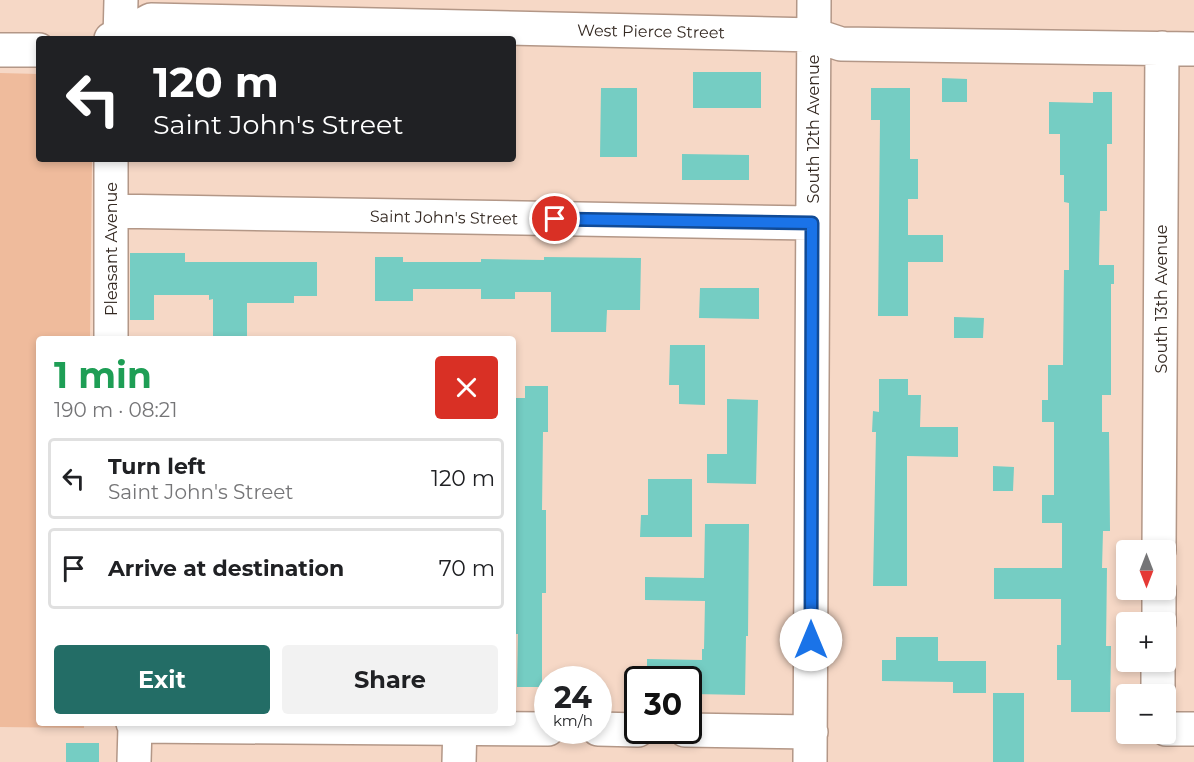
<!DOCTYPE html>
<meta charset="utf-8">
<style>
body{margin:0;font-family:Montserrat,sans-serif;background:#f2f2f2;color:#202124;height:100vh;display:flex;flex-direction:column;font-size:22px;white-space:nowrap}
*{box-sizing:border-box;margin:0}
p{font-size:20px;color:#757577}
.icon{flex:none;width:33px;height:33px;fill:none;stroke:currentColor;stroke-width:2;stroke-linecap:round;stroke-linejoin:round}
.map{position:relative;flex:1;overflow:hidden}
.details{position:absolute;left:36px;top:336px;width:480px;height:390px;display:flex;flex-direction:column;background:#fff;border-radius:6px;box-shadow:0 3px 9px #0003}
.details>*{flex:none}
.hud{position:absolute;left:36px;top:36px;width:480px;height:126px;border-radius:6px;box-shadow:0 3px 9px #0003;background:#202124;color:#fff;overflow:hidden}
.needle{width:39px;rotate:180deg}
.controls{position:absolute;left:1116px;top:540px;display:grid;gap:12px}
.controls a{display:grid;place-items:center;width:60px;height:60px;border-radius:6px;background:#fff;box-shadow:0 3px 9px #0003;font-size:30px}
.speed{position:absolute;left:534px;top:666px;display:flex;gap:12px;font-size:30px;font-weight:700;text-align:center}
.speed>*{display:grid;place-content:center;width:78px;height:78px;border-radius:50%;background:#fff;box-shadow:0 3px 9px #0003;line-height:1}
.speed small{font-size:15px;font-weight:400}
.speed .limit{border:3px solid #111;border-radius:9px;background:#fff;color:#111}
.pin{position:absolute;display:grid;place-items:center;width:51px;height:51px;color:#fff;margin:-26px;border:3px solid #fff;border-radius:50%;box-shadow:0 2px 6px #0007}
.me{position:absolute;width:66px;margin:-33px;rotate:0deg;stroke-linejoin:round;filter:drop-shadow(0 0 4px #0008)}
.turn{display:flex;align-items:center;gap:21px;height:126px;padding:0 18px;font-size:27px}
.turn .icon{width:78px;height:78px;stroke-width:2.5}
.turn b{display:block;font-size:42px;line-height:51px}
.round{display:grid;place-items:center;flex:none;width:63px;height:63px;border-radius:6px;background:#f2f2f2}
.head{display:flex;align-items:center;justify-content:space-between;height:102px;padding:0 18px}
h1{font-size:36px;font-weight:700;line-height:45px;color:#1e9e55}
.primary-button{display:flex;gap:12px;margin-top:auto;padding:12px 18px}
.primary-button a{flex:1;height:69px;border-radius:6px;background:#236d66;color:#fff;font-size:24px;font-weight:700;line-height:69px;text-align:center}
.primary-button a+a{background:#f2f2f2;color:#202124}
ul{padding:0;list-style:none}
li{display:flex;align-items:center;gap:18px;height:81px;margin:0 12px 9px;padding:0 6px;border:3px solid #e0e0e0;border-radius:6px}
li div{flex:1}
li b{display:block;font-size:22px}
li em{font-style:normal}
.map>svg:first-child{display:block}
</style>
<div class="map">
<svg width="1194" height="762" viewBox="0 0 1194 762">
<rect width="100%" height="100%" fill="#f6d8c6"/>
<path fill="#efbb9c" d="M0 73 39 74V159H92L90 339H39V723H84V728L0 727Z"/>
<path fill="#75cdc3" d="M693 72H761V108H693Z
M942 78 967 79V102H942Z
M601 88H637V157H600Z
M871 88H910V159H918V199H908V235H943V262H908V316H878L880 120H871Z
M1093 92H1112V144H1107V211H1100L1099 265H1114V284H1111V395H1102V432H1109L1110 531H1103L1102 568H1107L1106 646H1111L1110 712H1071V680H1057V645H1061V599H994V568H1062V523H1042V495H1054V422H1042V400H1048V365H1063L1064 270H1069V203L1064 202V175H1060V134H1049V102L1093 103Z
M682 154 749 155V180H682Z
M130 253H185V262H317V296H294V303H247V339H213V299L209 300V295H154V320H130Z
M375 257H403V262H481V259L544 260V257L641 258 640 310H607L606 332H551V292H515V299H481V289H413V301H375Z
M700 288H759V319L699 318Z
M954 317 984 318 983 338H954Z
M670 345H705V405L679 404V385H669Z
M879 379H908V395H921L920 427H958V457L907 456V586H873L876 432H872L873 411 879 412Z
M525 386H548V432H543L542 510H546V593H542V687H517L518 634H513L514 398H525Z
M727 399 758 400 756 484 707 483V454H727Z
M993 466 1014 467 1013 491H993Z
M648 479H692V537H640L641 515H648Z
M705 524H749L748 636H746L745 695 694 694V680H647V659L702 660V649H704L705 601 645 600V577L704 578Z
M896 637H938V661H986V693H953V682L882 681V660H896Z
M993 693H1024V762H993Z
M66 743H99V762H66Z"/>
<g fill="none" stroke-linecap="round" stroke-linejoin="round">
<defs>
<path id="minor" d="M111 39 121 36 151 20 814 35 841 44 1194 49
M120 39 121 0
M0 50H39
M111 159V339
M111 211 812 223
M1159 550 1162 48
M1159 622V590
M1158 694V662
M133 723 135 726 134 762
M135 726 548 729
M598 729 638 730
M1166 729H1194
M685 730 811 732
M459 762 460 723
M810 762 814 0"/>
</defs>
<use href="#minor" stroke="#b39787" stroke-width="36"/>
<use href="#minor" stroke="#fff" stroke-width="33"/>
</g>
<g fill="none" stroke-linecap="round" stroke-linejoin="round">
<defs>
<path id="route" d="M555 219 812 223 811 640"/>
</defs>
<use href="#route" stroke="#114b97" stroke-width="15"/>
<use href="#route" stroke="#1a73e8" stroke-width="10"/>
</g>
<g text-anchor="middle" stroke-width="4.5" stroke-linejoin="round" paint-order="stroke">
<g font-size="16" fill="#342922" stroke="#fff">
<text transform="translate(651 31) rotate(1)" y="6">West Pierce Street</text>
<text transform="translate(813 129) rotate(-90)" y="6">South 12th Avenue</text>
<text transform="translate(444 217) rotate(1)" y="6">Saint John's Street</text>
<text transform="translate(111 249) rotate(-90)" y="6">Pleasant Avenue</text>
<text transform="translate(1161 299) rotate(-90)" y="6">South 13th Avenue</text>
</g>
</g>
</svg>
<div class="controls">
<a><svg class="needle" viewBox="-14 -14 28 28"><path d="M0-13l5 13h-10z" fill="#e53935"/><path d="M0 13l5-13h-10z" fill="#757577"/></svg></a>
<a>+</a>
<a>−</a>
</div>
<div class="speed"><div>24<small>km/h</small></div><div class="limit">30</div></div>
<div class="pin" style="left:555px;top:219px;background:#d93025"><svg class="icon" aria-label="arrive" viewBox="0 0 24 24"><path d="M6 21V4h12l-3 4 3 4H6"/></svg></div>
<svg class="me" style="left:811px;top:640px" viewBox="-20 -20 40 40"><circle r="19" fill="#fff"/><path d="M0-13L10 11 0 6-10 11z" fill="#1a73e8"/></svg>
<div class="hud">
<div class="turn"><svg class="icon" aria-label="left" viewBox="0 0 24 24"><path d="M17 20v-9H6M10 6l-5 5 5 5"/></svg><div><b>120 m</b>Saint John's Street</div></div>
</div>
<section class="details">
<div class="head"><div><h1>1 min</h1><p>190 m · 08:21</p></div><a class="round" style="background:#d93025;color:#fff"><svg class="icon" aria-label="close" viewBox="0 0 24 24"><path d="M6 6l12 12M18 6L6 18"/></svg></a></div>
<ul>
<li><svg class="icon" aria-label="left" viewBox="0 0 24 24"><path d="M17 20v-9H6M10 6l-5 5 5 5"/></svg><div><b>Turn left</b><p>Saint John's Street</p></div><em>120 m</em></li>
<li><svg class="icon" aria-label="arrive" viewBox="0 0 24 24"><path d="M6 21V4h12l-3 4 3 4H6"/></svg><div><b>Arrive at destination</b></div><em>70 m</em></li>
</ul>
<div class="primary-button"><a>Exit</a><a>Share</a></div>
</section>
</div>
